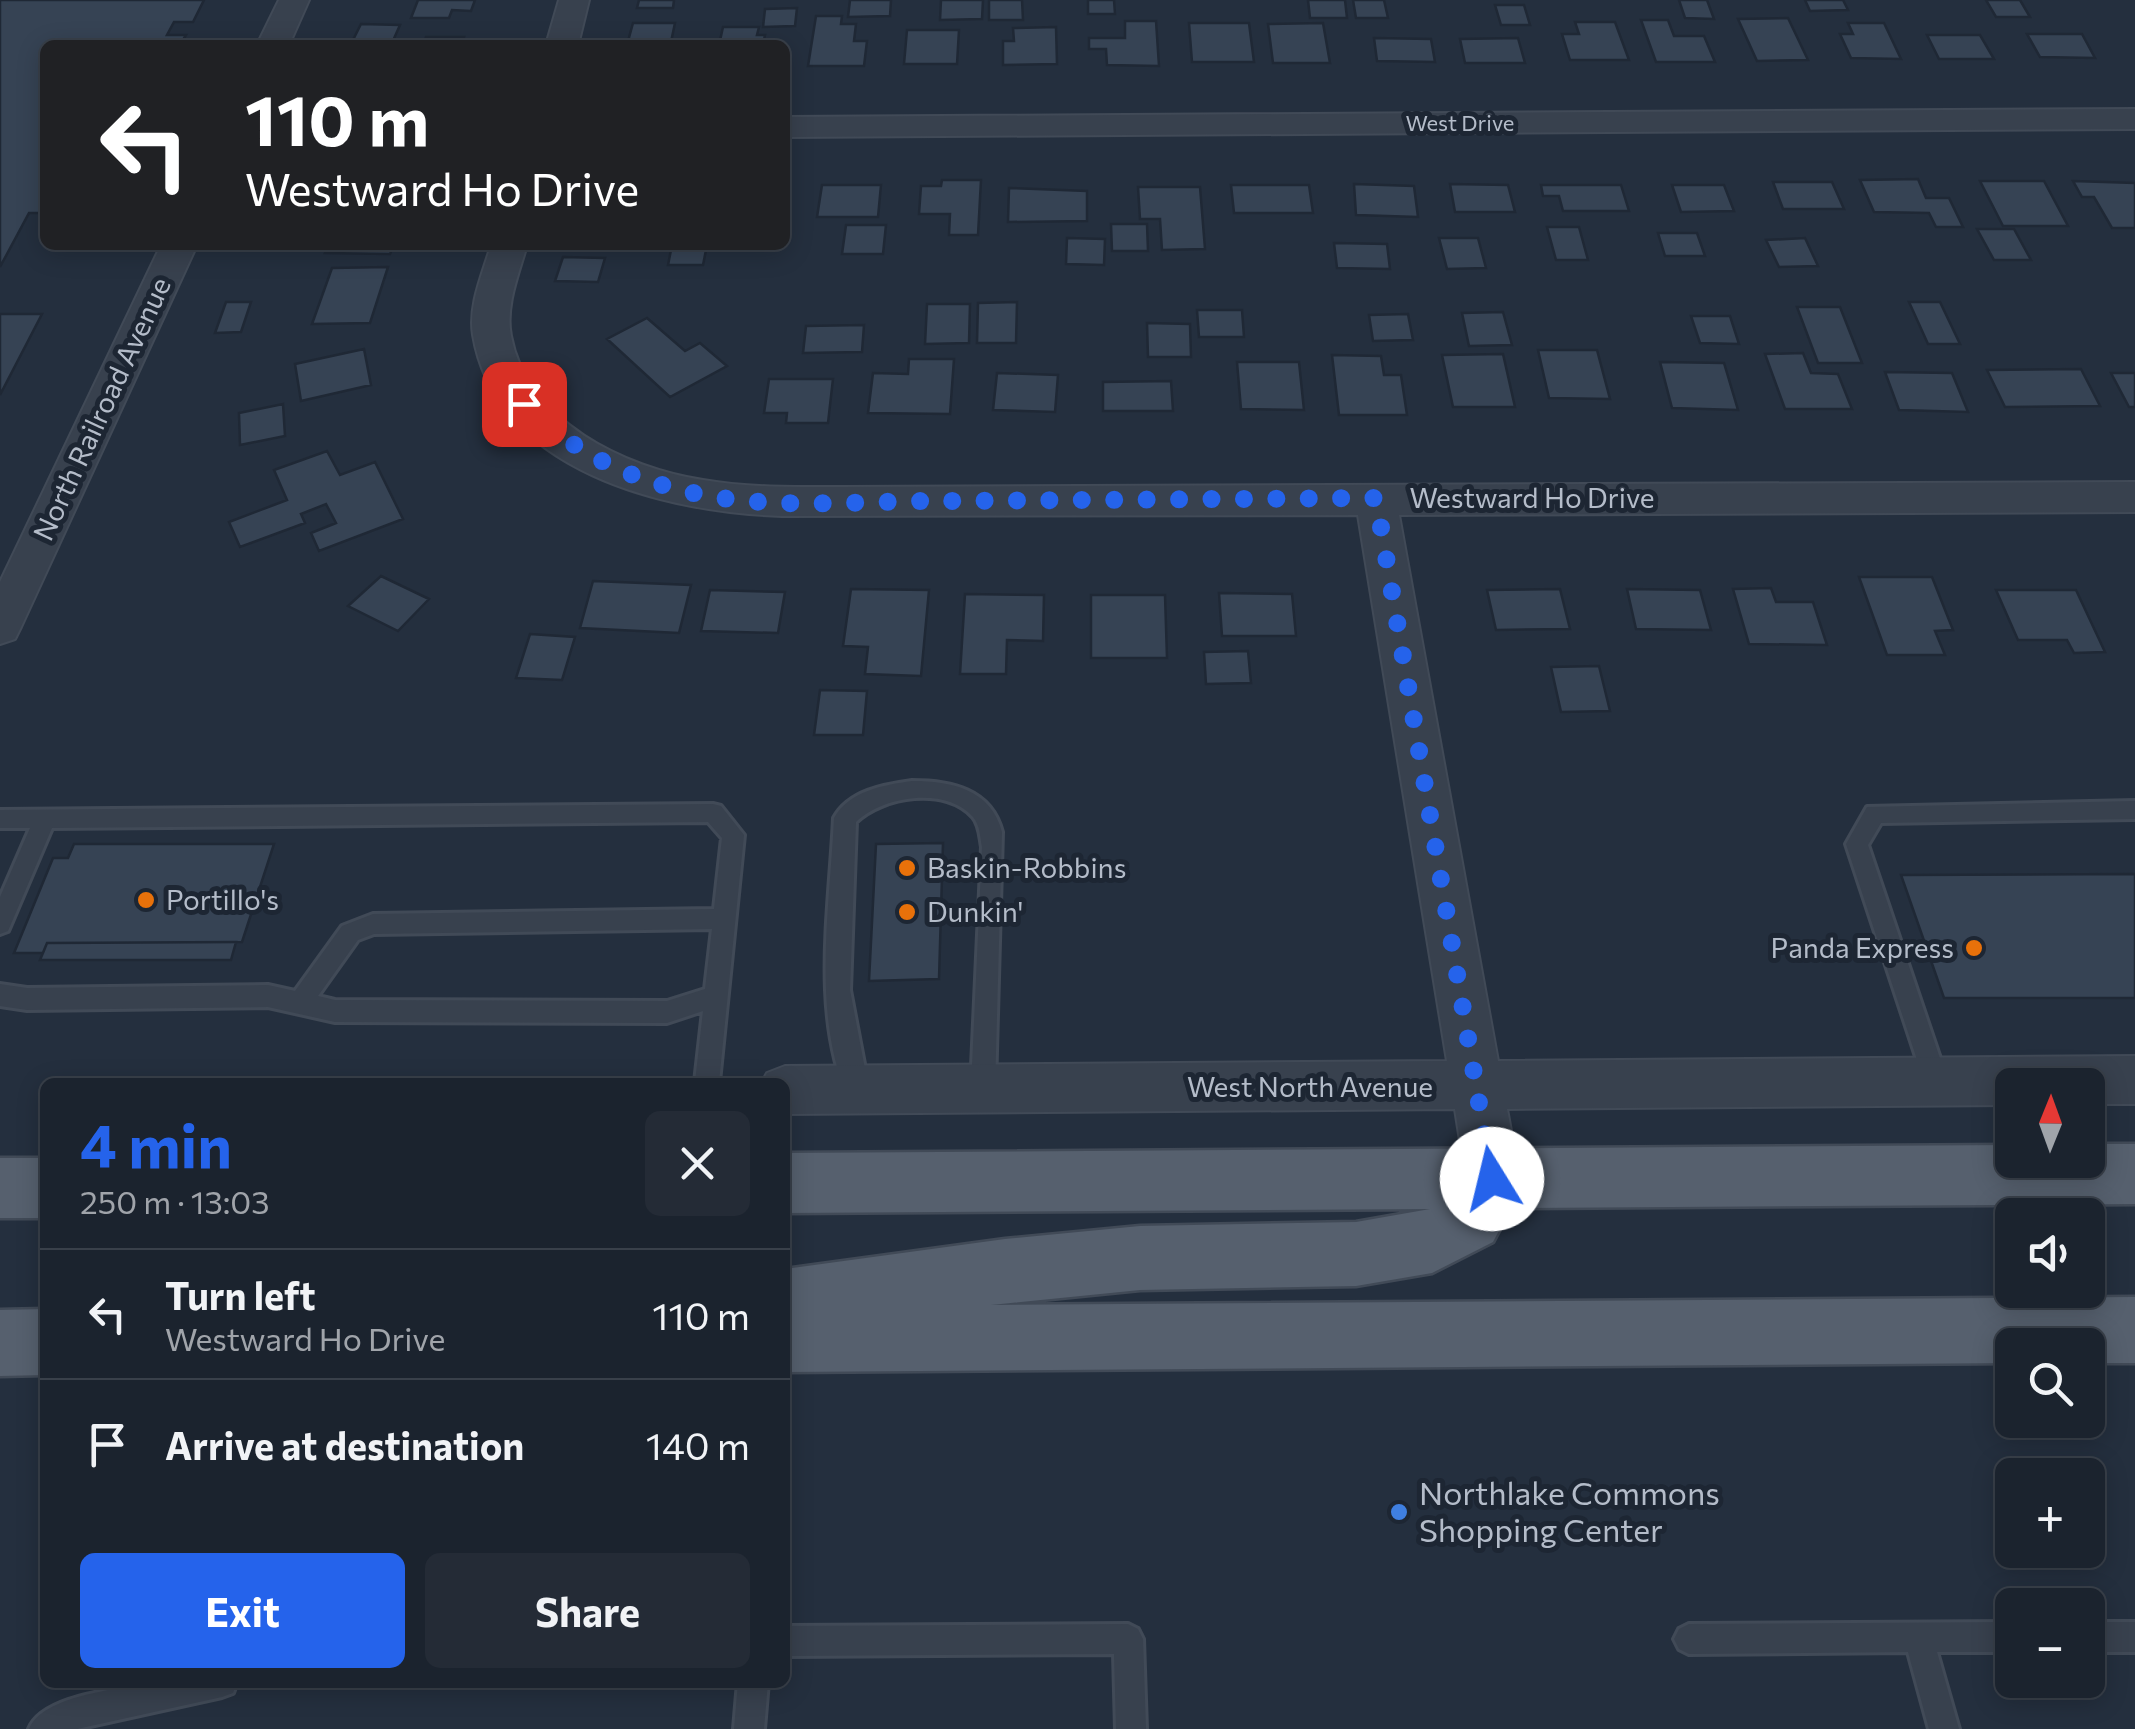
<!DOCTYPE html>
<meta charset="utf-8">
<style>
body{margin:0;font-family:Commissioner,sans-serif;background:#242b36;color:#f1f3f6;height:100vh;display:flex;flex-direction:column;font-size:38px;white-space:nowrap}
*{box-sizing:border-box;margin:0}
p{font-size:32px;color:#a0a4aa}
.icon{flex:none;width:55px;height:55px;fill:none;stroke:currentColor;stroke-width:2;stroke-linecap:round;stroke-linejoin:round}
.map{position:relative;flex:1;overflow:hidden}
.panel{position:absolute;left:40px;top:1078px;width:750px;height:610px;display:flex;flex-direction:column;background:#1b232e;border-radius:15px;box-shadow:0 5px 25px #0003,0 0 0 2px #39404a}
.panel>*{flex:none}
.banner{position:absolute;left:40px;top:40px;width:750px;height:210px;border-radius:15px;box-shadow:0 5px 25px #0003,0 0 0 2px #39404a;background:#202124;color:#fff;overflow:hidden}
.needle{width:65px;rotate:1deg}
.fabs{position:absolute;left:1995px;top:1068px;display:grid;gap:20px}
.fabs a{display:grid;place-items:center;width:110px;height:110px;border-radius:15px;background:#1b232e;box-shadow:0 5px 25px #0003,0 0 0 2px #39404a;font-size:50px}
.pin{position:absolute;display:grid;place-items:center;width:85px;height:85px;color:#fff;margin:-42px;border-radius:20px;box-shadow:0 5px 15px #0006}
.me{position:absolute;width:110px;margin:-55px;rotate:351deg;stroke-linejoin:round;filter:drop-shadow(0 0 8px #0008)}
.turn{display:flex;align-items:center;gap:35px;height:210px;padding:0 40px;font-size:45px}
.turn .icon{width:130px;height:130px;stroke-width:2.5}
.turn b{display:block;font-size:70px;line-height:85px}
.round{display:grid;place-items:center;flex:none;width:105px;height:105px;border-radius:15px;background:#242b36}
.headline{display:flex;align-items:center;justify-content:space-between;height:170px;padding:0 40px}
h1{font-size:60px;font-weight:700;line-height:75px;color:#2563eb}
.cta{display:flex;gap:20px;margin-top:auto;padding:20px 40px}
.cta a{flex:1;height:115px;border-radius:15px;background:#2563eb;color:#fff;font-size:40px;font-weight:700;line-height:115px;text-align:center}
.cta a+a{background:#242b36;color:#f1f3f6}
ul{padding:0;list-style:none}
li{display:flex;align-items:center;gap:30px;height:130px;padding:0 40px;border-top:2px solid #39404a}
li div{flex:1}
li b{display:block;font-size:38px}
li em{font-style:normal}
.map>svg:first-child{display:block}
</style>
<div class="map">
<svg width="2135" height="1729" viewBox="0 0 2135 1729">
<rect width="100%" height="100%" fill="#242f3e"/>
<path fill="#364354" stroke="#1f2835" stroke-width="2.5" d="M0 0H204L193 22H174L167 35H186L180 45H45V213H29L0 267Z
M418 0H475L471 11 452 10 449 18H411Z
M639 0H674L673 8H637Z
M850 0H891L890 16 848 17Z
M941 0H983L982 19 940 20Z
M989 0H1022L1023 20H989Z
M1088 0H1114L1115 14H1088Z
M1308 0H1345L1347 18H1310Z
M1353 0H1384L1388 18H1356Z
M1679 0H1707L1714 19 1685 18Z
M1805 0H1843L1848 10 1810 11Z
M1986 0H2020L2030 17H1996Z
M1495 5H1524L1530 25H1501Z
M797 8 795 26 763 27 765 9Z
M816 16H842L841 24H856L854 41H867L864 66H808Z
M1788 18 1808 60 1757 61 1738 19Z
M1641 20H1668L1674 36H1704L1715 62H1656Z
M1125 21H1156L1159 66 1107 65 1106 49H1089V38H1125Z
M1575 22H1615L1629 60H1570L1562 34H1579Z
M633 23H675L671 42H696L695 45H627Z
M1189 23H1249L1254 62H1192Z
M1323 23 1330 63H1273L1268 24Z
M1848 23H1884L1901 59 1851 58 1840 34H1853Z
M361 24 400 25 392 43 352 42Z
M723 27H759L757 35H765L763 45H719Z
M1056 27 1057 64 1003 65V41H1014L1013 28Z
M907 30H959L957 64H904Z
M2027 34H2082L2095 58 2040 57Z
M1927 35H1980L1994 59H1939Z
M426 37H464L462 45H423Z
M1374 38 1431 39 1435 62 1377 61Z
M1518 38 1525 63H1465L1460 39Z
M1918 179 1926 198H1949L1963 227H1936L1929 213 1874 212 1860 180Z
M942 180H981L978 235H949L950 214H919L921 186H941Z
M1980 181H2044L2068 226H2003Z
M2073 181 2135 183V228H2112L2094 197H2082Z
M1773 182H1832L1844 209H1783Z
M1354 184 1414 186 1418 217 1356 215Z
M1450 184 1508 185 1515 212H1455Z
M822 185H881L878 217H817Z
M1231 185H1309L1313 213H1234Z
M1541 185H1621L1629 211H1563L1559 196H1543Z
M1672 185H1724L1734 211 1681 212Z
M1138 187H1200L1205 249 1162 250 1160 219H1140Z
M1009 188 1087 191V221L1008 222Z
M1111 224H1147L1148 251H1112Z
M846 225H886L883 254H842Z
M1547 227H1579L1588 260H1556Z
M1977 229H2014L2031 260H1994Z
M1658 233H1697L1705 256H1665Z
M1067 238 1105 239 1104 265 1066 264Z
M1439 238H1478L1486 268 1447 269Z
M1805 238 1818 266 1779 267 1766 240Z
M1334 243 1387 244 1390 269 1337 268Z
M329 245H394L390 254 325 253Z
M672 245H707L703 265H668Z
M563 257 605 258 598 282 555 281Z
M388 267 370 323 312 324 332 268Z
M226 302H251L241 332 215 333Z
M1017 302 1016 343H977L978 303Z
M1909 302H1940L1960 344H1928Z
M927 304H970L969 343 925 344Z
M1797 307H1840L1862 363H1818Z
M1197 310H1242L1244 337H1199Z
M1503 312 1512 345 1469 346 1462 313Z
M0 314H42L0 395Z
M1408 314 1413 340 1373 341 1369 315Z
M1691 316H1730L1739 344 1700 343Z
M647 318 685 351 700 343 727 366 670 397 607 339Z
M1147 323 1190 324 1191 357H1148Z
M864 325 862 352 803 353 806 326Z
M364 349 371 385 301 401 295 364Z
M1538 350H1597L1610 399 1549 398Z
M1803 353 1811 373 1838 374 1852 409H1785L1765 354Z
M1503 354 1515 407H1453L1442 355Z
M1332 355 1381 356 1384 375H1401L1407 415H1339Z
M909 359H954L950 414 868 413 873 373 908 374Z
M1237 362H1299L1304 410 1241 409Z
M1660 362 1724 363 1738 410 1672 408Z
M2081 369 2100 406 2005 407 1987 370Z
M1885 372 1952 373 1968 412 1899 410Z
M997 373 1058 375 1055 412 993 410Z
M2111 373H2135V407H2129Z
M769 379H833L828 423H786L787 413H764Z
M1171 381 1173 411H1103V382Z
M283 404 285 436 240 445 239 413Z
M327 451 340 475 375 462 403 519 319 551 311 533 336 523 326 504 301 514 305 523 240 547 229 522 287 500 274 470Z
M381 576 429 599 398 631 348 606Z
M1859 577H1932L1953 630 1935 631 1945 655H1887Z
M593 581 691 585 679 633 580 628Z
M1771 588 1776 602H1813L1827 645 1749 644 1733 589Z
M851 589 929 590 921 676 865 674 868 647 843 646Z
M1560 589 1570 629 1496 630 1487 590Z
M1627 589 1700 590 1711 630 1636 629Z
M710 590 785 592 778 633 701 631Z
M1996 590H2076L2105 652 2074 653 2067 640H2018Z
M1219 593 1292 594 1296 636H1222Z
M965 594 1044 595 1043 641 1007 640 1006 674H960Z
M1091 595H1165L1167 658H1091Z
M530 634 575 637 562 680 516 678Z
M1248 651 1251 683 1206 684 1204 652Z
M1599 666 1610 711 1561 712 1551 667Z
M820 690 867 691 863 735H814Z
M943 843 939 979 869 981 876 844Z
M74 844H274L242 942 47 943 43 953H14L53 858H68Z
M2135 874V998H1944L1901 875Z
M236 942 231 960H40L47 943Z"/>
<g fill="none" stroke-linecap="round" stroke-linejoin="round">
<defs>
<path id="lane" d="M912 781C951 781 991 789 1002 832L995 1088 992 1096 983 1099 974 1096 971 1088 982 847C980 837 980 825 973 817 946 786 883 796 856 822L850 990 869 1090 866 1098 857 1101 848 1098C811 1013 830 908 834 818 849 791 883 785 912 781Z
M2135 801V819L1881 823 1868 845 1948 1082 1945 1090 1936 1093 1927 1090 1846 844 1867 807Z
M713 804 721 806 744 835 719 1082H695L703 1011 667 1023 335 1022 268 1007 27 1010 0 1006V984L27 988 268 985 295 991 342 926 373 914 714 909 722 838 708 822 52 828 8 931 0 934V897L30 828H0V810ZM712 929 705 989 667 1001 335 1000 318 996 358 940 374 934Z
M2012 1622V1652H1937L1959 1729H1929L1908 1652 1689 1654 1679 1649 1674 1639 1679 1629 1689 1624Z
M2088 1622H2135V1652H2088Z
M1128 1624 1138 1629 1143 1639 1146 1729H1116L1114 1654 785 1656V1626Z
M151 1682H237L233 1693 222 1697 77 1729H29C43 1695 117 1690 151 1682Z
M738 1682H768L764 1729H734Z"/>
<path id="street" d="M279 0H309L289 45H257Z
M559 0H589L578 45H546Z
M2135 109V129L785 137V117Z
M161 245H197L21 627 15 639 0 644V582Z
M491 245H527C519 273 505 306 511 336 527 421 625 468 703 480 749 488 796 487 842 487L2135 482V512L1399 515 1498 1061 2135 1056V1104H2088V1085H2012V1105L1507 1109 1520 1179 1512 1197 1493 1205 1474 1197 1466 1179 1455 1109 785 1114V1082H762L767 1073 785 1066 1447 1061 1358 515 782 516C666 512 496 472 473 335 468 305 483 273 491 245Z"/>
<path id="primary" d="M2088 1144H2135V1204L1511 1208 1493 1242 1432 1273 1356 1286 1140 1290 991 1305 2135 1297V1363H2088V1345H2012V1363L785 1372V1269L1005 1239 1140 1226 1356 1222 1430 1209 785 1213V1153L2012 1145V1160H2088Z
M0 1158H45V1218H0Z
M45 1309V1375L0 1376V1310Z"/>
</defs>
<use href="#lane" stroke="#414a57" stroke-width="6"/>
<use href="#street" stroke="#414a57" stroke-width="4"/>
<use href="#primary" stroke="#414a57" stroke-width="5"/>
<use href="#lane" fill="#38414e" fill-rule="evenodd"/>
<use href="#street" fill="#38414e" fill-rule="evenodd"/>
<use href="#primary" fill="#56606e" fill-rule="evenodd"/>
</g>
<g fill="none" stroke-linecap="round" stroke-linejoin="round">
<path stroke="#2563eb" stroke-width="18" stroke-dasharray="0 32.4" d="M524 404C569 448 619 475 681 490 762 511 854 501 937 501 1083 500 1230 499 1376 498L1492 1179"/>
</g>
<g fill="#e8710a" stroke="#1d2633" stroke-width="4">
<circle cx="907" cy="868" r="10"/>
<circle cx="146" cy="900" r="10"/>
<circle cx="907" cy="912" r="10"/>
<circle cx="1974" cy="948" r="10"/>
</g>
<circle fill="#3f7fe0" stroke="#1d2633" stroke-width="4" cx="1399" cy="1512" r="10"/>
<g text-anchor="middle" stroke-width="10" stroke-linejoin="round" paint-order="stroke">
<g font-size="22" fill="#b4bcc9" stroke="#1d2633">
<text x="1460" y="131">West Drive</text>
</g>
<g font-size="28" fill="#b4bcc9" stroke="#1d2633">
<text transform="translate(102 409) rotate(-65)" y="10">North Railroad Avenue</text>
<text x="1532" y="508">Westward Ho Drive</text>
<text x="1310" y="1097">West North Avenue</text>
</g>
<g font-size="28" fill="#b4bcc9" stroke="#1d2633" text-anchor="start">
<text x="927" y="878">Baskin-Robbins</text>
<text x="166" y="910">Portillo's</text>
<text x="927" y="922">Dunkin'</text>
<text x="1954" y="958" text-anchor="end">Panda Express</text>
</g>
<g font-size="32" fill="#b4bcc9" stroke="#1d2633" text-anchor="start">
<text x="1419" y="1505">Northlake Commons<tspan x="1419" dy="37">Shopping Center</tspan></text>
</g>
</g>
</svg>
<div class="fabs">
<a><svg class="needle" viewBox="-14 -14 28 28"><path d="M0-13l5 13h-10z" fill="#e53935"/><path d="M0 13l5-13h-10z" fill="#a0a4aa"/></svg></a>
<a><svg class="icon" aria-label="sound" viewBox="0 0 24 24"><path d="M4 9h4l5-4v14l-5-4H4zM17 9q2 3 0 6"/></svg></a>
<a><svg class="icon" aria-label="search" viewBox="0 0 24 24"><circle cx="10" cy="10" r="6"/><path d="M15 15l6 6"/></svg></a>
<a>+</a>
<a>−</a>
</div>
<div class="pin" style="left:524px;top:404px;background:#d93025"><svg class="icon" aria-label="arrive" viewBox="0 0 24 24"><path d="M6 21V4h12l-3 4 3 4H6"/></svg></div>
<svg class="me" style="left:1492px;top:1179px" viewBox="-20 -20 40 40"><circle r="19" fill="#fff"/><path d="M0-13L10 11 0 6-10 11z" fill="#2563eb"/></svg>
<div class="banner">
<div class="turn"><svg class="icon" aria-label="left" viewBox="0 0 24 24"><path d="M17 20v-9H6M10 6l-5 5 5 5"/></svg><div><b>110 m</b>Westward Ho Drive</div></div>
</div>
<section class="panel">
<div class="headline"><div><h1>4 min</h1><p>250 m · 13:03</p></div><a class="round"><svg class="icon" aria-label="close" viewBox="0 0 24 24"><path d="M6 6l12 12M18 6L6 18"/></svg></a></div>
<ul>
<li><svg class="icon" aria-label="left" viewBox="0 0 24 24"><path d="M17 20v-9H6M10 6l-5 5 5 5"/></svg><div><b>Turn left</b><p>Westward Ho Drive</p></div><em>110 m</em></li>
<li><svg class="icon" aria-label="arrive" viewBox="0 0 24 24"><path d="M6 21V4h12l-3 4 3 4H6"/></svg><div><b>Arrive at destination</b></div><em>140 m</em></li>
</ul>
<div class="cta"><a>Exit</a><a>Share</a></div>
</section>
</div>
